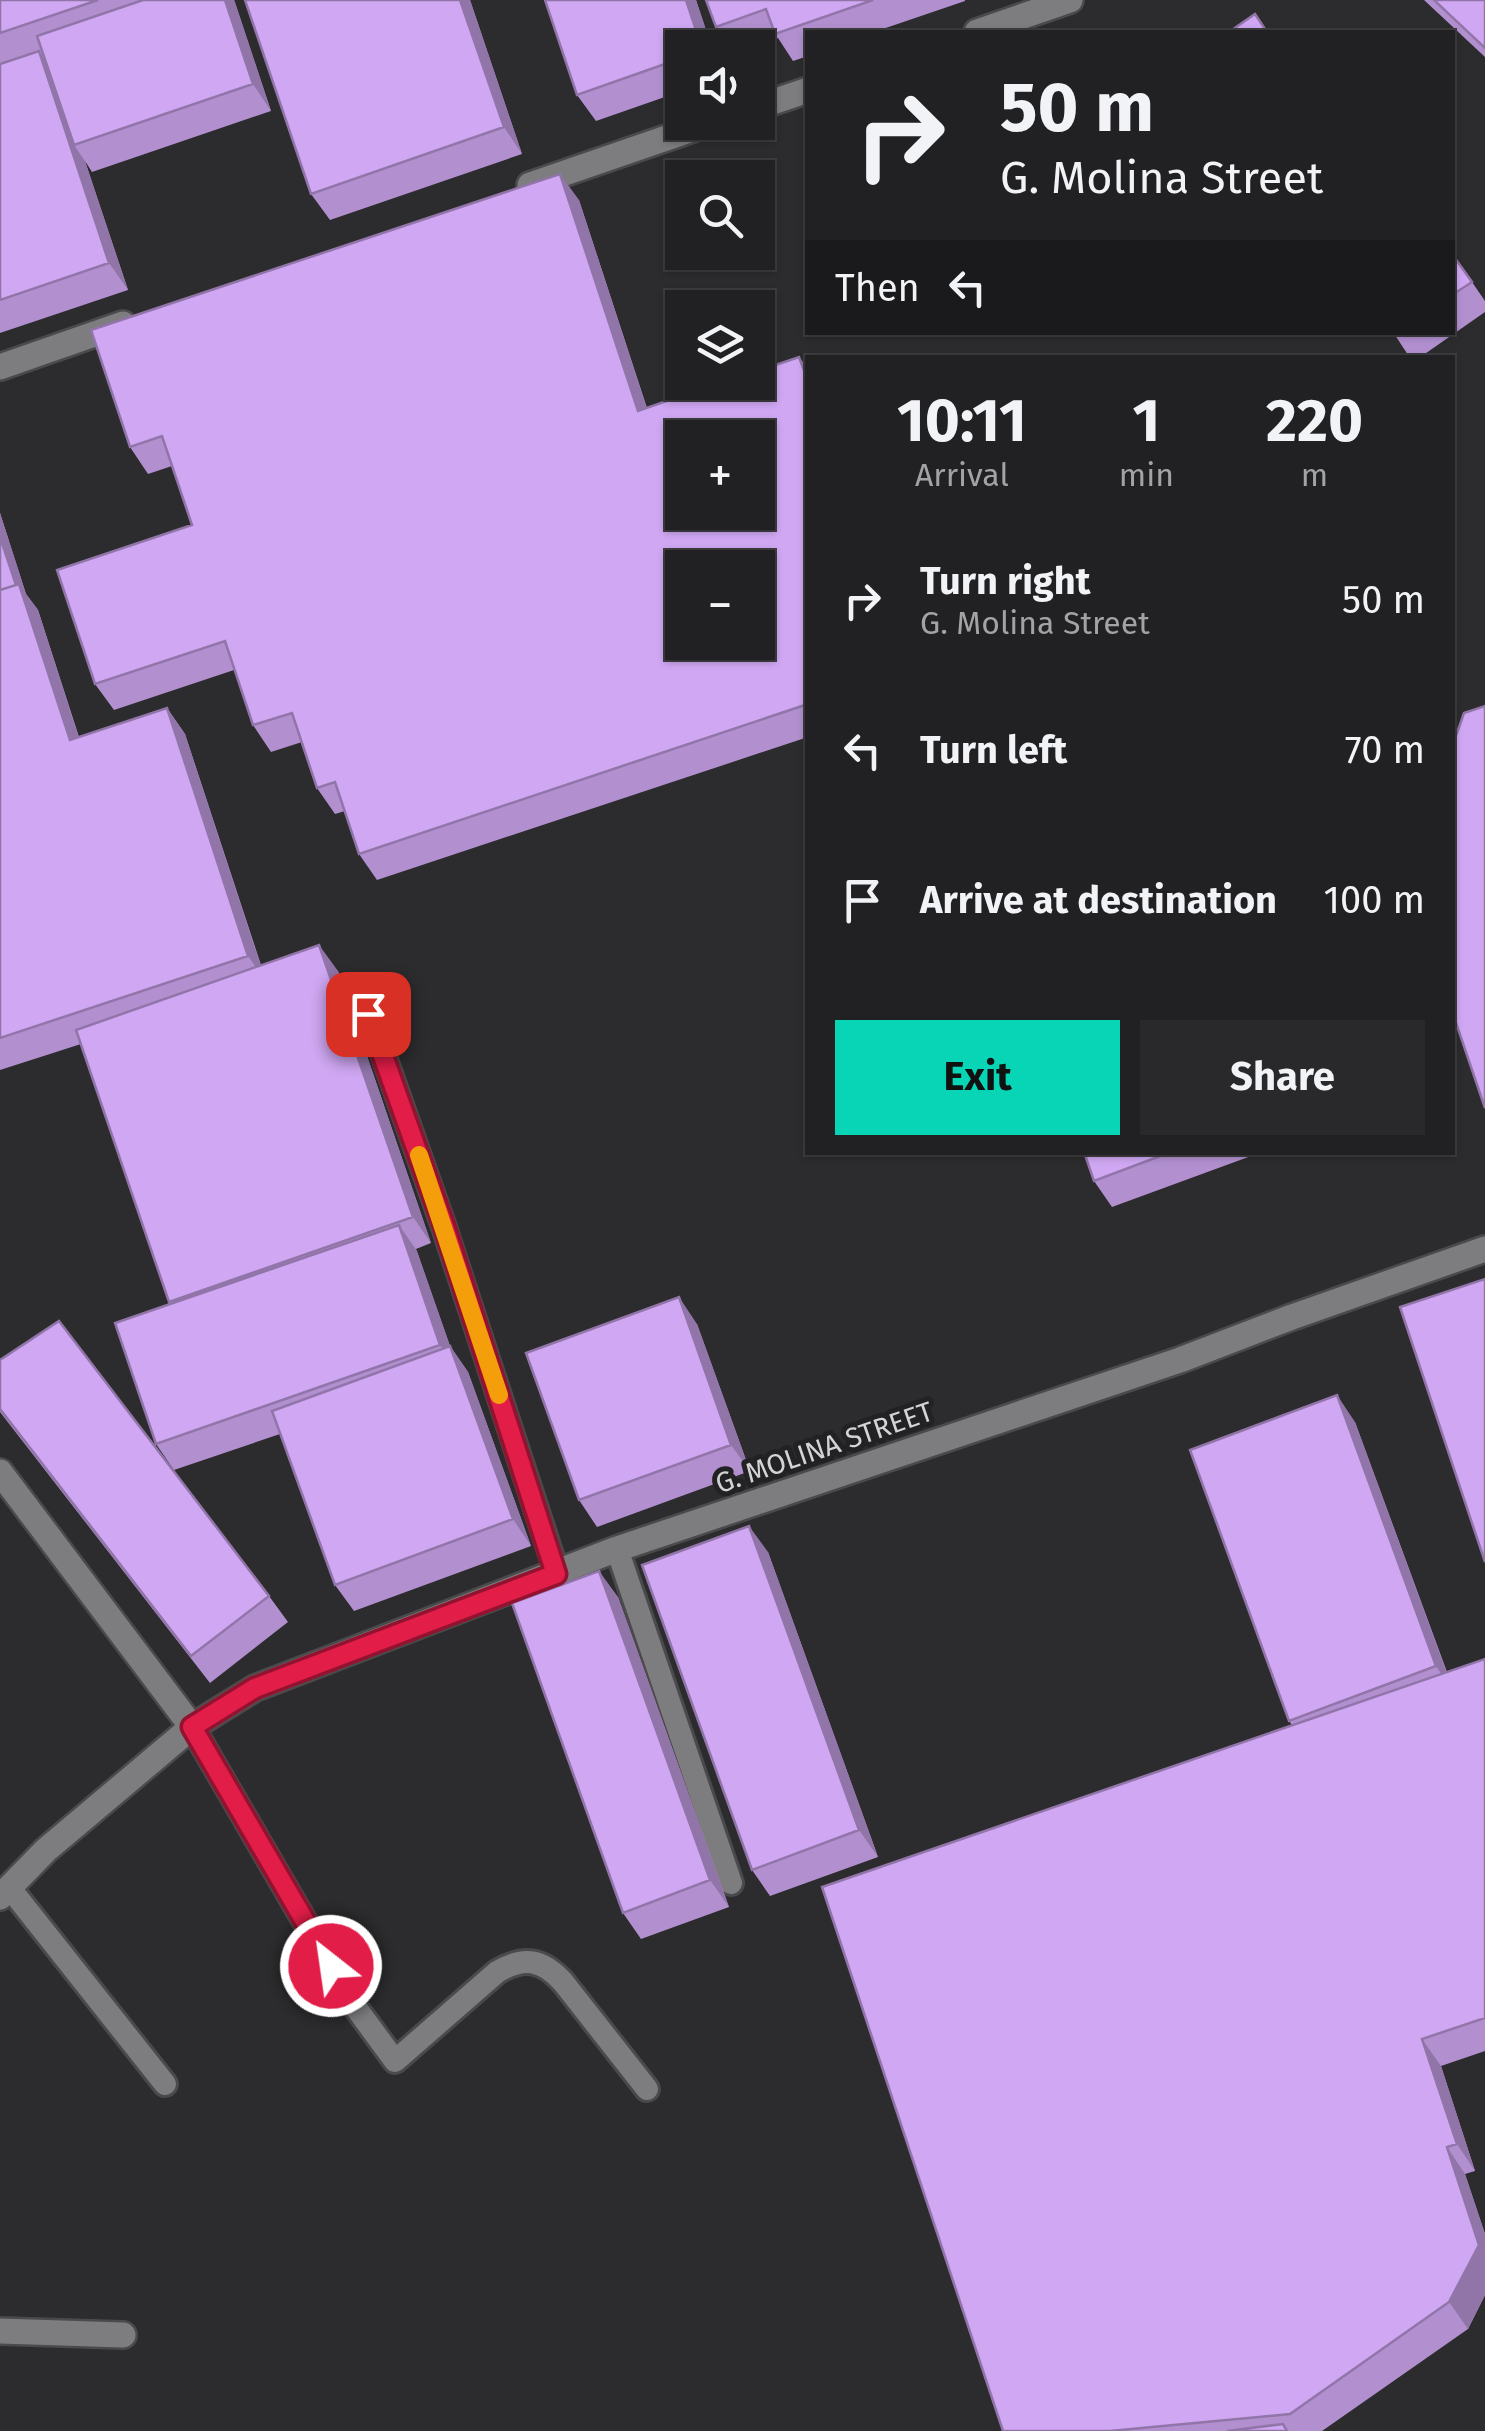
<!DOCTYPE html>
<meta charset="utf-8">
<style>
body{margin:0;font-family:"Fira Sans",sans-serif;background:#29282a;color:#f1f3f6;height:100vh;display:flex;flex-direction:column;font-size:38px;white-space:nowrap}
*{box-sizing:border-box;margin:0}
p{font-size:32px;color:#a2a3a5}
.icon{flex:none;width:55px;height:55px;fill:none;stroke:currentColor;stroke-width:2;stroke-linecap:round;stroke-linejoin:round}
.map{position:relative;flex:1;overflow:hidden}
.sheet{position:absolute;left:805px;top:355px;width:650px;height:800px;display:flex;flex-direction:column;background:#212022;border-radius:0px;box-shadow:0 2px 8px #0004,0 0 0 2px #3e3e40}
.sheet>*{flex:none}
.guide{position:absolute;left:805px;top:30px;width:650px;height:305px;border-radius:0px;box-shadow:0 2px 8px #0004,0 0 0 2px #3e3e40;background:#212022;color:#f1f3f6;overflow:hidden}
.fabs{position:absolute;left:665px;top:30px;display:grid;gap:20px}
.fabs a{display:grid;place-items:center;width:110px;height:110px;border-radius:0px;background:#212022;box-shadow:0 2px 8px #0004,0 0 0 2px #3e3e40;font-size:50px}
.pin{position:absolute;display:grid;place-items:center;width:85px;height:85px;color:#fff;margin:-42px;border-radius:20px;box-shadow:0 5px 15px #0006}
.me{position:absolute;width:110px;margin:-55px;rotate:330deg;stroke-linejoin:round;filter:drop-shadow(0 0 8px #0008)}
.turn{display:flex;align-items:center;gap:35px;height:210px;padding:0 30px;font-size:45px}
.turn .icon{width:130px;height:130px;stroke-width:2.5}
.turn b{display:block;font-size:70px;line-height:85px}
.then{display:flex;align-items:center;height:95px;padding:0 30px;background:#0003;gap:20px;font-size:38px}
.eta{display:flex;justify-content:space-evenly;align-items:center;height:170px;text-align:center}
.eta b{font-size:60px;font-weight:700;line-height:70px}
.primary-button{display:flex;gap:20px;margin-top:auto;padding:20px 30px}
.primary-button a{flex:1;height:115px;border-radius:0px;background:#08d5b5;color:#111;font-size:40px;font-weight:700;line-height:115px;text-align:center}
.primary-button a+a{background:#29282a;color:#f1f3f6}
ul{padding:0;list-style:none}
li{display:flex;align-items:center;gap:30px;height:150px;padding:0 30px}
li div{flex:1}
li b{display:block;font-size:38px}
li em{font-style:normal}
.map>svg:first-child{display:block}
</style>
<div class="map">
<svg width="1485" height="2431" viewBox="0 0 1485 2431">
<rect width="100%" height="100%" fill="#2c2b2d"/>
<g fill="none" stroke-linecap="round" stroke-linejoin="round">
<defs>
<path id="service" d="M369 1014 444 1227 557 1573
M617 1549 731 1883
M192 1727 351 2001 395 2061 497 1972C524 1956 542 1959 563 1982L647 2089
M9 1887 165 2084"/>
<path id="minor" d="M0 1472 192 1727
M0 1897 46 1850 192 1727 255 1688 617 1549 1180 1360 1292 1317 1485 1249
M0 2331 123 2335"/>
<path id="tertiary" d="M977 32 1070 0
M758 107 808 90
M530 185 713 122
M0 367 123 324"/>
</defs>
<use href="#service" stroke="#4a494b" stroke-width="28"/>
<use href="#minor" stroke="#4a494b" stroke-width="30"/>
<use href="#tertiary" stroke="#4a494b" stroke-width="30"/>
<use href="#service" stroke="#7d7c7e" stroke-width="22"/>
<use href="#minor" stroke="#7d7c7e" stroke-width="25"/>
<use href="#tertiary" stroke="#7d7c7e" stroke-width="25"/>
</g>
<path fill="#b290d0" d="M0 0H234L271 111 92 172 85 161 128 290 0 333Z
M245 0H470L522 154 330 220 311 194Z
M696 0 712 48H682V91L596 121 577 95Z
M706 0H965V1L874 32H808V56L793 61 778 38 752 48H730L716 27Z
M1424 0H1485V57Z
M579 200 647 408 808 368V737L377 880 359 854 345 811 335 814 317 788 302 742 271 752 253 725 234 670 114 710 95 684 192 525 172 466 148 474 130 447Z
M1452 253 1485 301V312L1419 358H1410L1393 332H1452Z
M0 513 26 594 38 610 79 737 167 708 185 734 261 965 338 971 431 1243 416 1249 450 1346 468 1372 531 1546 354 1611 335 1585 280 1434 174 1470 156 1444 171 1304 81 1044 0 1070Z
M1084 1152H1262L1112 1207 1094 1181Z
M697 1324 750 1471 597 1527 579 1500Z
M0 1360 269 1596 288 1622 210 1683 0 1412Z
M1355 1422 1447 1672 1485 1659V2051L1441 2066 1475 2171 1465 2174 1485 2234V2295L1468 2329 1322 2431H1003L1292 1725 1289 1721Z
M768 1552 878 1857 770 1896 752 1870Z
M618 1597 729 1907 641 1939 623 1913Z"/>
<path fill="#9175a9" d="M225 0H234L235 2 271 111 253 84Z
M460 0H470L522 154 504 127Z
M686 0H696L712 48H702Z
M39 51 57 78 74 145 85 161 128 290 109 263Z
M560 174 579 200 656 437 638 411Z
M799 357 808 368V381Z
M0 513 26 594 38 610 88 767 70 740 16 588 0 537Z
M167 708 185 734 266 982 248 956Z
M319 945 338 971 431 1243 413 1217Z
M399 1225 417 1251 459 1372 440 1345Z
M679 1297 697 1324 750 1471 731 1445Z
M450 1346 468 1372 531 1546 513 1519Z
M1337 1395 1355 1422 1454 1693 1436 1666Z
M749 1526 768 1552 878 1857 859 1830Z
M599 1571 618 1597 729 1907 710 1880Z
M1422 2039 1441 2066 1475 2171 1457 2144Z
M1447 2147 1465 2174 1485 2234V2295L1468 2329 1449 2302Z"/>
<path fill="#cfa7f2" stroke="#9175a9" stroke-width="2.5" fill-rule="evenodd" d="M0 0H98L0 33Z
M143 0H225L253 84 74 145 37 36Z
M245 0H460L504 127 311 194Z
M545 0H686L702 48H682V58L577 95Z
M706 0H873L775 34 766 9 716 27Z
M1434 0H1485V48Z
M1255 14 1267 32H1229Z
M39 51 109 263 0 300V64Z
M560 174 638 411 722 382H758V371L799 357 808 381V704L359 854 335 782 317 788 292 713 253 725 225 641 95 684 57 570 192 525 162 436 130 447 91 330ZM682 438H758V512H682ZM682 568H758V642H682Z
M1452 254 1472 282 1452 295Z
M0 537 16 585 0 590Z
M19 584 70 740 167 708 248 956 0 1038V590Z
M1485 706V1108L1452 1011V747L1464 713Z
M319 945 413 1217 169 1302 76 1030Z
M1084 1152H1171L1094 1181Z
M399 1225 440 1345 156 1444 115 1323Z
M1485 1279V1562L1400 1307Z
M679 1297 731 1445 579 1500 526 1353Z
M59 1321 269 1596 191 1656 0 1409V1360Z
M450 1346 513 1519 335 1585 272 1411Z
M1337 1395 1436 1666 1289 1721 1190 1450Z
M749 1526 859 1830 752 1870 642 1565Z
M599 1571 710 1880 623 1913 512 1603Z
M1485 1659V2018L1422 2039 1457 2144 1447 2147 1479 2245 1449 2302 1290 2414 1110 2431H1003L822 1887Z
M1283 2424 1287 2431H1227Z"/>
<g fill="none" stroke-linecap="round" stroke-linejoin="round">
<defs>
<path id="route" d="M331 1966 192 1727 255 1688 556 1574 444 1226 368 1014"/>
</defs>
<use href="#route" stroke="#92132f" stroke-width="25"/>
<use href="#route" stroke="#e11d48" stroke-width="18"/>
<path stroke="#f59e0b" stroke-width="18" d="M419 1155 499 1395"/>
</g>
<g text-anchor="middle" stroke-width="10" stroke-linejoin="round" paint-order="stroke">
<g font-size="28" fill="#d4d3d5" stroke="#222123">
<text transform="translate(824 1447) rotate(-19)" y="10">G. MOLINA STREET</text>
</g>
</g>
</svg>
<div class="fabs">
<a><svg class="icon" aria-label="sound" viewBox="0 0 24 24"><path d="M4 9h4l5-4v14l-5-4H4zM17 9q2 3 0 6"/></svg></a>
<a><svg class="icon" aria-label="search" viewBox="0 0 24 24"><circle cx="10" cy="10" r="6"/><path d="M15 15l6 6"/></svg></a>
<a><svg class="icon" aria-label="layers" viewBox="0 0 24 24"><path d="M12 4l9 5-9 5-9-5zM3 14l9 5 9-5"/></svg></a>
<a>+</a>
<a>−</a>
</div>
<div class="pin" style="left:368px;top:1014px;background:#d93025"><svg class="icon" aria-label="arrive" viewBox="0 0 24 24"><path d="M6 21V4h12l-3 4 3 4H6"/></svg></div>
<svg class="me" style="left:331px;top:1966px" viewBox="-20 -20 40 40"><circle r="17" fill="#e11d48" stroke="#fff" stroke-width="3"/><path d="M0-11L8 9 0 5-8 9z" fill="#fff"/></svg>
<div class="guide">
<div class="turn"><svg class="icon" aria-label="right" viewBox="0 0 24 24"><path d="M7 20v-9h11M14 6l5 5-5 5"/></svg><div><b>50 m</b>G. Molina Street</div></div>
<div class="then">Then<svg class="icon" aria-label="left" viewBox="0 0 24 24"><path d="M17 20v-9H6M10 6l-5 5 5 5"/></svg></div>
</div>
<section class="sheet">
<div class="eta">
<div><b>10:11</b><p>Arrival</p></div>
<div><b>1</b><p>min</p></div>
<div><b>220</b><p>m</p></div>
</div>
<ul>
<li><svg class="icon" aria-label="right" viewBox="0 0 24 24"><path d="M7 20v-9h11M14 6l5 5-5 5"/></svg><div><b>Turn right</b><p>G. Molina Street</p></div><em>50 m</em></li>
<li><svg class="icon" aria-label="left" viewBox="0 0 24 24"><path d="M17 20v-9H6M10 6l-5 5 5 5"/></svg><div><b>Turn left</b></div><em>70 m</em></li>
<li><svg class="icon" aria-label="arrive" viewBox="0 0 24 24"><path d="M6 21V4h12l-3 4 3 4H6"/></svg><div><b>Arrive at destination</b></div><em>100 m</em></li>
</ul>
<div class="primary-button"><a>Exit</a><a>Share</a></div>
</section>
</div>
